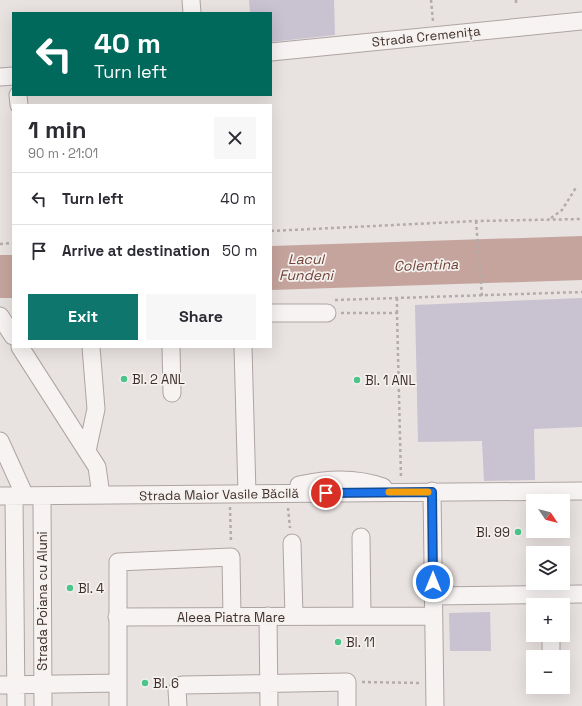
<!DOCTYPE html>
<meta charset="utf-8">
<style>
body{margin:0;font-family:"Space Grotesk",sans-serif;background:#f7f7f7;color:#2b2b33;height:100vh;display:flex;flex-direction:column;font-size:15px;white-space:nowrap}
*{box-sizing:border-box;margin:0}
p{font-size:13px;color:#7c7c81}
.icon{flex:none;width:22px;height:22px;fill:none;stroke:currentColor;stroke-width:2;stroke-linecap:round;stroke-linejoin:round}
.map{position:relative;flex:1;overflow:hidden}
.drawer{position:absolute;left:12px;top:104px;width:260px;height:244px;display:flex;flex-direction:column;background:#fff;border-radius:0px;box-shadow:0 4px 16px #0002}
.drawer>*{flex:none}
.top-card{position:absolute;left:12px;top:12px;width:260px;height:84px;border-radius:0px;box-shadow:0 4px 16px #0002;background:#00695c;color:#fff;overflow:hidden}
.needle{width:26px;rotate:125deg}
.fabs{position:absolute;left:526px;top:494px;display:grid;gap:8px}
.fabs a{display:grid;place-items:center;width:44px;height:44px;border-radius:0px;background:#fff;box-shadow:0 4px 16px #0002;font-size:20px}
.pin{position:absolute;display:grid;place-items:center;width:34px;height:34px;color:#fff;margin:-17px;border:2px solid #fff;border-radius:50%;box-shadow:0 1px 4px #0007}
.me{position:absolute;width:44px;margin:-22px;rotate:0deg;stroke-linejoin:round;filter:drop-shadow(0 0 3px #0008)}
.turn{display:flex;align-items:center;gap:14px;height:84px;padding:0 16px;font-size:18px}
.turn .icon{width:52px;height:52px;stroke-width:2.5}
.turn b{display:block;font-size:28px;line-height:34px}
.round{display:grid;place-items:center;flex:none;width:42px;height:42px;border-radius:0px;background:#f7f7f7}
.headline{display:flex;align-items:center;justify-content:space-between;height:68px;padding:0 16px}
h1{font-size:24px;font-weight:700;line-height:30px}
.primary-button{display:flex;gap:8px;margin-top:auto;padding:8px 16px}
.primary-button a{flex:1;height:46px;border-radius:0px;background:#0f766e;color:#fff;font-size:16px;font-weight:700;line-height:46px;text-align:center}
.primary-button a+a{background:#f7f7f7;color:#2b2b33}
ul{padding:0;list-style:none}
li{display:flex;align-items:center;gap:12px;height:52px;padding:0 16px;border-top:1px solid #e1e1e2}
li div{flex:1}
li b{display:block;font-size:15px}
li em{font-style:normal}
.map>svg:first-child{display:block}
</style>
<div class="map">
<svg width="582" height="706" viewBox="0 0 582 706">
<rect width="100%" height="100%" fill="#e8e2e0"/>
<path fill="#c8c2d1" d="M249 0H334L335 35 271 42V13H250Z
M582 298V427L534 429 535 480 484 481 482 441 418 442 415 305Z
M490 612 491 651H450L449 613Z"/>
<path fill="#c5a49d" d="M582 236V280L271 290V246Z
M0 255H13V298H0Z"/>
<g fill="none" stroke-linecap="round" stroke-linejoin="round">
<defs>
<path id="minor" d="M191 0 192 13
M271 52 582 21
M0 77 13 76
M18 95 19 105
M271 313H327
M0 316 13 336
M20 347 97 467 101 495
M171 347 172 393
M243 347 247 494
M0 441 25 496
M87 451 96 409 91 347
M299 485C327 479 354 477 383 487
M432 491 435 706
M0 496 582 491
M14 496 16 706
M42 496 43 706
M361 537 362 616
M292 543 294 616
M433 596 582 594
M268 616 269 706
M117 617 433 616
M551 635V657
M0 685 118 683
M118 706V562L231 557 232 617
M178 706 177 690 182 685 347 682V706"/>
</defs>
<use href="#minor" stroke="#aea5a2" stroke-width="19"/>
<path stroke="#b4acaa" stroke-width="2.5" stroke-dasharray="3 3" stroke-linecap="butt" d="M431 0 433 21
M516 0V5
M551 218 562 210 577 186
M476 221 482 296
M271 231 476 221 582 219
M0 244 13 243
M397 298V313
M335 300 582 292
M341 313H397L401 478
M230 507 231 542
M288 508 290 528
M362 682 421 683"/>
<use href="#minor" stroke="#f6f3f2" stroke-width="17"/>
</g>
<g fill="none" stroke-linecap="round" stroke-linejoin="round">
<defs>
<path id="route" d="M326 493 432 492 433 582"/>
</defs>
<use href="#route" stroke="#114b97" stroke-width="10"/>
<use href="#route" stroke="#1a73e8" stroke-width="7"/>
<path stroke="#f59e0b" stroke-width="7" d="M389 492H428"/>
</g>
<g fill="#4dc489" stroke="#f5f1ef" stroke-width="1.5">
<circle cx="124" cy="379" r="4"/>
<circle cx="357" cy="380" r="4"/>
<circle cx="518" cy="532" r="4"/>
<circle cx="70" cy="588" r="4"/>
<circle cx="338" cy="642" r="4"/>
<circle cx="145" cy="683" r="4"/>
</g>
<g text-anchor="middle" stroke-width="3.5" stroke-linejoin="round" paint-order="stroke">
<g font-size="13" fill="#3e2f2a" stroke="#f5f1ef">
<text transform="translate(426 36) rotate(-6)" y="5">Strada Cremenița</text>
<text transform="translate(219 494) rotate(-1)" y="5">Strada Maior Vasile Băcilă</text>
<text transform="translate(42 601) rotate(-90)" y="5">Strada Poiana cu Aluni</text>
<text x="231" y="622">Aleea Piatra Mare</text>
</g>
<g font-size="13" fill="#3e2f2a" stroke="#f5f1ef" text-anchor="start">
<text x="132" y="384">Bl. 2 ANL</text>
<text x="365" y="385">Bl. 1 ANL</text>
<text x="510" y="537" text-anchor="end">Bl. 99</text>
<text x="78" y="593">Bl. 4</text>
<text x="346" y="647">Bl. 11</text>
<text x="153" y="688">Bl. 6</text>
</g>
<g font-size="14" font-style="italic" fill="#6f4237" stroke="#f5f1ef">
<text x="306" y="264">Lacul<tspan x="306" dy="16">Fundeni</tspan></text>
<text transform="translate(426 265) rotate(-2)" y="5">Colentina</text>
</g>
</g>
</svg>
<div class="fabs">
<a><svg class="needle" viewBox="-14 -14 28 28"><path d="M0-13l5 13h-10z" fill="#e53935"/><path d="M0 13l5-13h-10z" fill="#7c7c81"/></svg></a>
<a><svg class="icon" aria-label="layers" viewBox="0 0 24 24"><path d="M12 4l9 5-9 5-9-5zM3 14l9 5 9-5"/></svg></a>
<a>+</a>
<a>−</a>
</div>
<div class="pin" style="left:326px;top:493px;background:#d93025"><svg class="icon" aria-label="arrive" viewBox="0 0 24 24"><path d="M6 21V4h12l-3 4 3 4H6"/></svg></div>
<svg class="me" style="left:433px;top:582px" viewBox="-20 -20 40 40"><circle r="17" fill="#1a73e8" stroke="#fff" stroke-width="3"/><path d="M0-11L8 9 0 5-8 9z" fill="#fff"/></svg>
<div class="top-card">
<div class="turn"><svg class="icon" aria-label="left" viewBox="0 0 24 24"><path d="M17 20v-9H6M10 6l-5 5 5 5"/></svg><div><b>40 m</b>Turn left</div></div>
</div>
<section class="drawer">
<div class="headline"><div><h1>1 min</h1><p>90 m · 21:01</p></div><a class="round"><svg class="icon" aria-label="close" viewBox="0 0 24 24"><path d="M6 6l12 12M18 6L6 18"/></svg></a></div>
<ul>
<li><svg class="icon" aria-label="left" viewBox="0 0 24 24"><path d="M17 20v-9H6M10 6l-5 5 5 5"/></svg><div><b>Turn left</b></div><em>40 m</em></li>
<li><svg class="icon" aria-label="arrive" viewBox="0 0 24 24"><path d="M6 21V4h12l-3 4 3 4H6"/></svg><div><b>Arrive at destination</b></div><em>50 m</em></li>
</ul>
<div class="primary-button"><a>Exit</a><a>Share</a></div>
</section>
</div>
